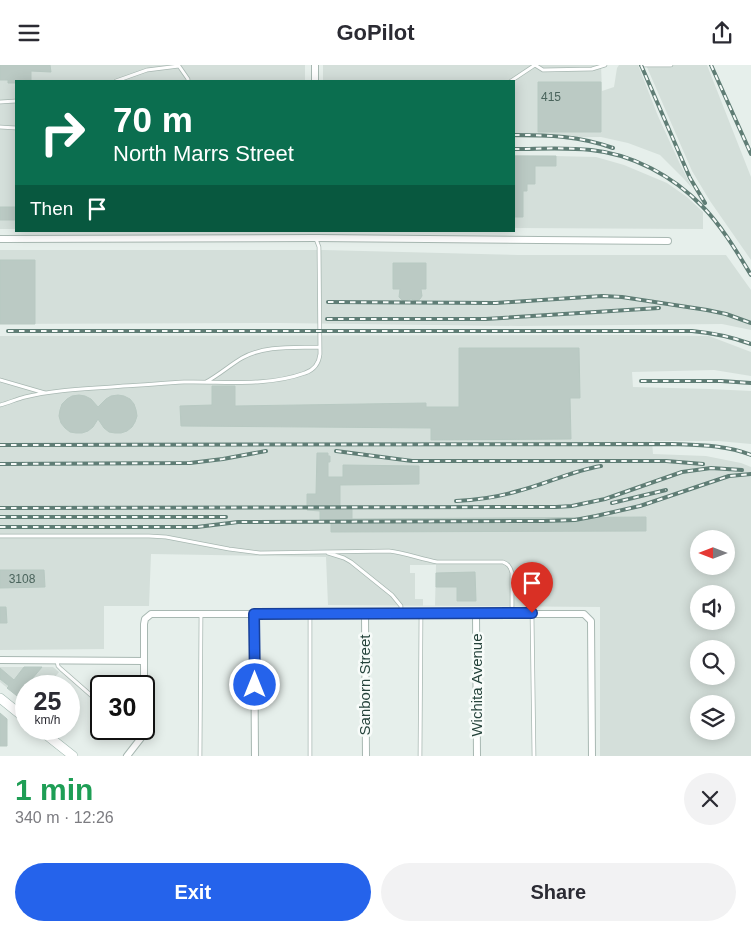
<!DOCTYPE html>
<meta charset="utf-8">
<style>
body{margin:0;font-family:Helvetica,sans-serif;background:#f2f2f3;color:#2b2b33;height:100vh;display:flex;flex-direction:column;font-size:19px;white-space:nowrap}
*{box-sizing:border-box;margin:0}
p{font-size:16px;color:#7c7c81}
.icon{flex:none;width:28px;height:28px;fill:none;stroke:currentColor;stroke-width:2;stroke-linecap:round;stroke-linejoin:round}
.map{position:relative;height:691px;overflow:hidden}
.panel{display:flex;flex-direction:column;background:#fff;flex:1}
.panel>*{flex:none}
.hud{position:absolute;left:15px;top:15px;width:500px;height:152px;border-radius:0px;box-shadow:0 2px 12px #0003;background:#0b6e4f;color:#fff;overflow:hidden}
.needle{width:32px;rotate:270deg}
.tools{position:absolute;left:690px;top:465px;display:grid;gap:10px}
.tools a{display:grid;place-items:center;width:45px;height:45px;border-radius:50%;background:#fff;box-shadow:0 2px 12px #0003;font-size:25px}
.speed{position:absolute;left:15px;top:610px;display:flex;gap:10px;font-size:25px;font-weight:700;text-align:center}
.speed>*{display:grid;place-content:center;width:65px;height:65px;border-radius:50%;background:#fff;box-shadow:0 2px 12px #0003;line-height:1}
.speed small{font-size:12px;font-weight:400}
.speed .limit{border:2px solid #111;border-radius:8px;background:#fff;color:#111}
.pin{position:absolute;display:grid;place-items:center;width:42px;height:42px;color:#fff;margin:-51px -21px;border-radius:50% 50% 50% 0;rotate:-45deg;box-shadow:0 0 5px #0007}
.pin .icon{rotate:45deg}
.me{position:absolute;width:55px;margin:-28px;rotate:0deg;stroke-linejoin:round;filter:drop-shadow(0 0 4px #0008)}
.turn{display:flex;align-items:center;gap:18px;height:105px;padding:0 15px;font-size:22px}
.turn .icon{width:65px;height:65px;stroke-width:2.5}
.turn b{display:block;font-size:35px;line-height:42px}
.then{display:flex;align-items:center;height:48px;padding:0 15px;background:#0003;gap:10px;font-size:19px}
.round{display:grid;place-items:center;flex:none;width:52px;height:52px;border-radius:26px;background:#f2f2f3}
.head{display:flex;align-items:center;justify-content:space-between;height:85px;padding:0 15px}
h1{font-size:30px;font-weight:600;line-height:38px;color:#1e9e55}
.action{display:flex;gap:10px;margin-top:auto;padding:10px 15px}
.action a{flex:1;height:58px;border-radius:30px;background:#2563eb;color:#fff;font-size:20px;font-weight:600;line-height:58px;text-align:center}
.action a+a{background:#f2f2f3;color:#2b2b33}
header{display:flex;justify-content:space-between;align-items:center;height:65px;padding:0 15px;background:#fff;font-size:22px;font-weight:600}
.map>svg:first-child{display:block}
</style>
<header><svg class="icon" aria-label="menu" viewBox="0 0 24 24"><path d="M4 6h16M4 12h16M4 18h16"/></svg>GoPilot<svg class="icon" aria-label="share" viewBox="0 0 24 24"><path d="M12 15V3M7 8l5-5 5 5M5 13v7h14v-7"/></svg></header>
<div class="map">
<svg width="751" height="691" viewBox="0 0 751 691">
<rect width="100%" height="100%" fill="#e6efeb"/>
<path fill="#d4dfda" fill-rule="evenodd" d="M0 0H305V16H16V164H0Z
M323 0H601L602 26 614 22 617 3 619 0H638L658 51 680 99 692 123 684 114 660 90 628 78 601 72 514 73V16H323Z
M646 0H707L751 112V195L710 136 692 106Z
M514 90 596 92 624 100 667 118 687 132 703 147V164L514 163Z
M0 185H324L518 190H726L751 225V265L722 259 519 261 280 258 0 259Z
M631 270 709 271 751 287V311L714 305 632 307 633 322 710 324 751 326V379L718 376H652L653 389 706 391 741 398 751 402V691H600V542L328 540 326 492 151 489 149 541H104V584L0 585V271ZM699 474H726V501H699ZM410 500H436L435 541H423V534H415V508H410ZM699 529H726V556H699ZM699 584H726V611H699ZM699 639H726V666H699Z
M0 602H53L59 607 48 621H26V638L0 617Z"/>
<path fill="#bbcac4" stroke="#b8c9c2" d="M0 0H50L51 7 31 6V16H16V18H8V15H0Z
M538 17H601V67H538Z
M514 91H556V101H535V119H527V126H523V152H514Z
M0 142H16V155H0Z
M0 195H35V259H0Z
M393 198H426V224H421L422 231 420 234 417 236 411 234 405 236 402 235 399 232 400 224H393Z
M459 283H579L580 333H570L571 374 431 375V363L181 361 180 341 212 340V321H235V341L426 338V342H459Z
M79 330 85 331 91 334 98 342 106 334 111 331 118 330 124 331 130 334 134 339 136 345 137 351 135 357 132 362 127 366 121 368H115L109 367 104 363 98 354 93 362 88 366 82 368H76L70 367 65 363 61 358 59 351 60 345 62 339 67 334 72 331Z
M317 388H328V391H330V397H328V412H343V400L419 401V419L340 420V441H352V454L646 452V466L331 467V455H320V446L307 445V429H316Z
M0 505H44L45 522 0 523Z
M475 507 476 536H457V522H436V508Z
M0 542H6L7 558H0Z
M24 602H42L26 621V638L7 623 9 621 0 614V603L14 615Z
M0 648 7 654V681H0Z"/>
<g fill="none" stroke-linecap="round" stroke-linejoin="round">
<defs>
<path id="service" d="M535 0 543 5 592 4 605 0
M641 0H671
M116 16 147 5 179 1 188 14V16
M511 16 535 0
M0 37 16 36
M0 62 16 63
M0 315 45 328
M206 317C219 310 230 300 242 293 265 280 295 283 320 282
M0 340C8 338 17 334 25 332 57 324 91 324 123 321 144 320 164 318 184 317 224 316 266 322 305 308 314 305 319 298 320 289L319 182 316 174
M0 471H149L166 472 229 484 260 488 389 486C405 488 421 494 437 497H503C508 499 510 501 512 508V548
M328 488 344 493 351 497 392 530 401 541V548
M532 549 534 691
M57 596 58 601 61 604 101 639
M132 664 142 669
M200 691 201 549
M310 691V550
M420 691 421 549"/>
<path id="minor" d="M315 0V16
M0 174 316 173 668 176
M254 549 255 691
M365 549 366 691
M476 549 477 691
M0 595 144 596
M144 663V559L145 554 151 549H584L591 556 592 691
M127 691 141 673 144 664"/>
<path id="secondary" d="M0 633 26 654
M39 664 73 691"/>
</defs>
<use href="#service" stroke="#a8b8b2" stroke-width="4.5"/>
<use href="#minor" stroke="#a8b8b2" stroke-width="8"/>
<use href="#secondary" stroke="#a4bbb3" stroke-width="10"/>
<use href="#service" stroke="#fff" stroke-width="3"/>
<use href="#minor" stroke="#fff" stroke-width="6"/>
<use href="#secondary" stroke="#fff" stroke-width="9"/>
<defs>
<path id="rail" d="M641 0 690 113 705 138
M711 0 751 89
M514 70C548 70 580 71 613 83
M514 84C539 84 565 82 591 85 632 89 673 111 702 141 721 160 737 187 751 210
M328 237 496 238 602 231 622 232 707 245 726 249 751 258
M327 254H486L659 243
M8 266H692C713 268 732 272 751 279
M641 316H721L751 318
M0 380 672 379C699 380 726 380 751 390
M336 386 412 396H666L703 399
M0 399 190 398 223 394 266 386
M456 436C477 435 498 432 518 426 546 419 572 406 601 401
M612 438 666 425
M0 443 556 442 572 441 605 434 682 407 711 403 742 405
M0 452H226
M0 462H197L238 457 544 456 575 455 596 451 640 441 729 411 751 409"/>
</defs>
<use href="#rail" stroke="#5f7d75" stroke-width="4"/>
<use href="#rail" stroke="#f7fbf9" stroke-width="2" stroke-dasharray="5.5" stroke-linecap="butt"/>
</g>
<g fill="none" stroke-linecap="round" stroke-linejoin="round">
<defs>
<path id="route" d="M255 620 254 549 532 548"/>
</defs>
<use href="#route" stroke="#184099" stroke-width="12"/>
<use href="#route" stroke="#2563eb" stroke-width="9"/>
</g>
<g text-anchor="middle" stroke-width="5" stroke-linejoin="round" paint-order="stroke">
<g font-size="12" fill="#4a645c">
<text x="551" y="36">415</text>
<text x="22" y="518">3108</text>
</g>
<g font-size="15" fill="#24423a" stroke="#f7fbf9">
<text transform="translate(365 620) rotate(-90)" y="5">Sanborn Street</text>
<text transform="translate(477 620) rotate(-90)" y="5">Wichita Avenue</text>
</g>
</g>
</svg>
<div class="tools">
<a><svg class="needle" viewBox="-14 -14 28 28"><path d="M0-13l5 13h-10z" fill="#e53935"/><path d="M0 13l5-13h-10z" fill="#7c7c81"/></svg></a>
<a><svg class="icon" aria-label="sound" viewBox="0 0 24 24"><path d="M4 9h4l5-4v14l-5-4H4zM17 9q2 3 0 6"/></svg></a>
<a><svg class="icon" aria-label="search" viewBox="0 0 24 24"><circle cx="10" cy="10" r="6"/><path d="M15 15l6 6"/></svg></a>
<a><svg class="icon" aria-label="layers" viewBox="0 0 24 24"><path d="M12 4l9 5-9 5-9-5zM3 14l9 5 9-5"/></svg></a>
</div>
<div class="speed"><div>25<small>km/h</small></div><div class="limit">30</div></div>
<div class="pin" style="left:532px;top:548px;background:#d93025"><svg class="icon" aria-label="arrive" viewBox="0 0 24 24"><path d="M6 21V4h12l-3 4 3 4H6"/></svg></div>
<svg class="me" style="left:255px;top:620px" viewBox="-20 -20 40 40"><circle r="17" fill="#2563eb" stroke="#fff" stroke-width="3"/><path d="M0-11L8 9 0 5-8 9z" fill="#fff"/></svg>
<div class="hud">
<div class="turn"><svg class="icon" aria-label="right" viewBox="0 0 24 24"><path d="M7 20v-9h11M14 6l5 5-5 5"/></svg><div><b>70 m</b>North Marrs Street</div></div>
<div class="then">Then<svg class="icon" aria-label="arrive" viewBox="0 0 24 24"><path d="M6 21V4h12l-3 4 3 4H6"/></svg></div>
</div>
</div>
<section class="panel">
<div class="head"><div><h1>1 min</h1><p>340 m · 12:26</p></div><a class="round"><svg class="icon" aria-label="close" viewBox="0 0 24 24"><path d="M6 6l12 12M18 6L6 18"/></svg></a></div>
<div class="action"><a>Exit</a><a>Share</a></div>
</section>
